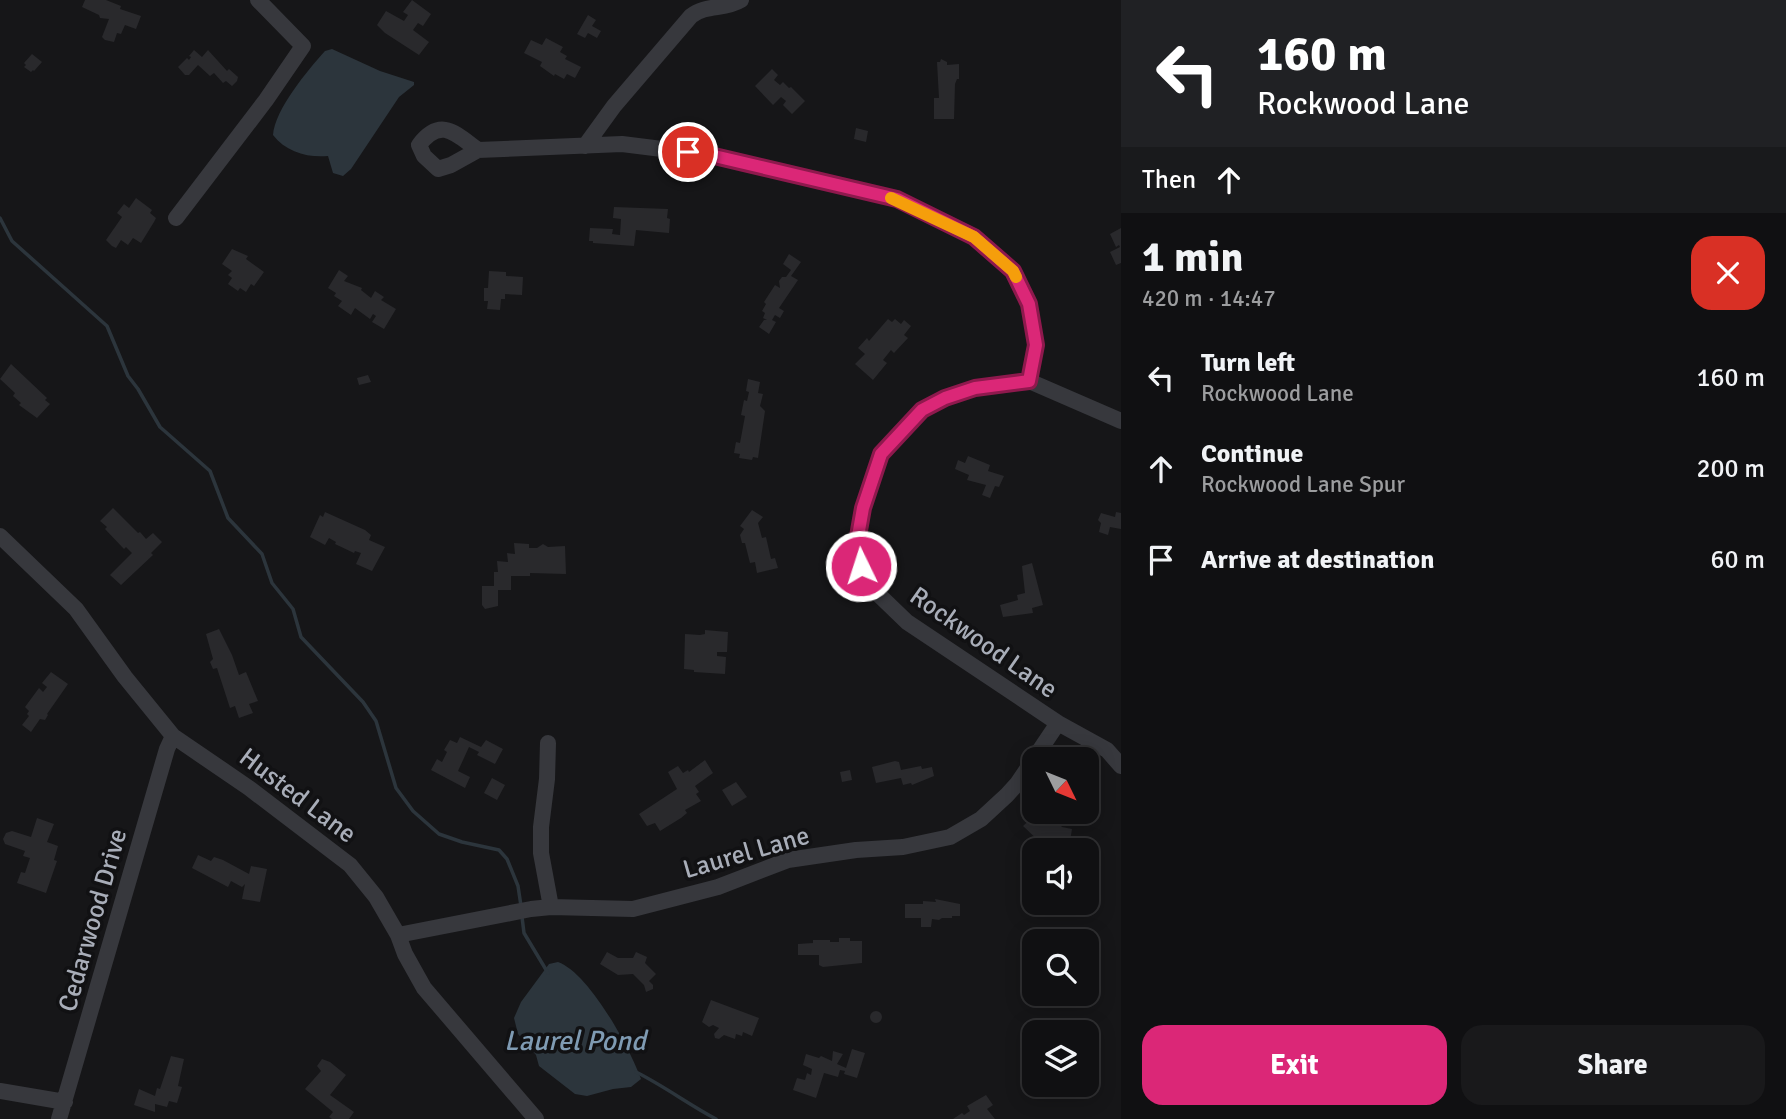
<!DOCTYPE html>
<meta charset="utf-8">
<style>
body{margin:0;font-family:Signika,sans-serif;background:#19191b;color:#f1f3f6;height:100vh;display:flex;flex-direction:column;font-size:26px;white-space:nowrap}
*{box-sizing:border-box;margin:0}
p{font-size:23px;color:#9c9d9f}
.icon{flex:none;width:38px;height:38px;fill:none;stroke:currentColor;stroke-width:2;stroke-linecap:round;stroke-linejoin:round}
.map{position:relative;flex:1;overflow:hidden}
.panel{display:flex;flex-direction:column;background:#101012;width:665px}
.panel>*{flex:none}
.hud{background:#202124;color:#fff;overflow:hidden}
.needle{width:46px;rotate:133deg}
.tools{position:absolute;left:1022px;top:747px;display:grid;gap:14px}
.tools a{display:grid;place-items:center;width:77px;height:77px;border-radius:14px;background:#101012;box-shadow:0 4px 18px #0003,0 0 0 2px #303032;font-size:35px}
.pin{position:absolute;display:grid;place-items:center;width:60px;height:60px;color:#fff;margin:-30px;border:4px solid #fff;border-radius:50%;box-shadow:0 2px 7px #0007}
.me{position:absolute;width:77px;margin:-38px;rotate:356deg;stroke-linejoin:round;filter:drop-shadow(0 0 5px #0008)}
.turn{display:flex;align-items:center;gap:24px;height:147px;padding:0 21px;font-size:32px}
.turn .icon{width:91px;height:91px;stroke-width:2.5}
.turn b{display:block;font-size:49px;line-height:60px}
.then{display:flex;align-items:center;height:66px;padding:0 21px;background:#0003;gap:14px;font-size:26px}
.round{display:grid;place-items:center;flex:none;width:74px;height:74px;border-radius:21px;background:#19191b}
.overview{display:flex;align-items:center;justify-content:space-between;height:119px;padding:0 21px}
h1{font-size:42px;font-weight:700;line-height:52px}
.button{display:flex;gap:14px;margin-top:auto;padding:14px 21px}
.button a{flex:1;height:80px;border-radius:21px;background:#db2777;color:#fff;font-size:28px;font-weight:700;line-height:80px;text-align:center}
.button a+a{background:#19191b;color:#f1f3f6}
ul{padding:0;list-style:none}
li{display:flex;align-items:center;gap:21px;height:91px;padding:0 21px}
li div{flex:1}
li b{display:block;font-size:26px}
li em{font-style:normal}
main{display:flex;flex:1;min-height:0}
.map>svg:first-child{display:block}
</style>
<main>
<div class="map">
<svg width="1121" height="1119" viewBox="0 0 1121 1119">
<rect width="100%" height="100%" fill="#161618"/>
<path fill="#2c353c" d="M332 49 380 71 414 82V85L399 97 351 169 343 176 333 173 328 156C308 158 286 152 273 135 275 109 308 70 325 51Z
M558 962C589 973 630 1048 641 1079L631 1087 613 1089 587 1096 575 1094 539 1066 536 1055 518 1034 514 1018 521 1002 549 964Z"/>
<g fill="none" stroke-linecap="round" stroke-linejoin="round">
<path stroke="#2c353c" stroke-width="3.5" d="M0 218 12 241 107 326 128 376 138 389 160 427 210 471 228 518 262 554 272 583 293 609 301 637 363 702 376 721 396 788 413 811 439 834 462 842 499 850 507 859 518 886 521 906
M522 917 524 933 548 973
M636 1072C664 1086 688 1104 716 1119"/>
</g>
<path fill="#29292c" d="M85 0H106L121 6 120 9 141 16 136 29 125 25 121 34 117 33 114 42 105 40 102 37 109 19 100 18 99 15 82 7Z
M412 0 431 14 423 26 418 23 413 30 429 42 419 55 385 33 377 25 386 11 404 21 408 15 403 12Z
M588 15 596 20 592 26 601 31 597 38 588 33 585 38 577 34Z
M546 38 563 47 560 52 567 56 565 59 581 67 575 78 567 74 564 79 555 74 554 76 540 66 542 62 524 53 531 40 542 45Z
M194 50 202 57 208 50 227 71 229 69 238 77 237 81 232 86 226 81 223 83 214 73 210 76 198 65 189 75H185L178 67 187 58 189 60 191 57 189 56Z
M32 54 42 62 34 71 33 70 31 72 24 67 26 65 24 63Z
M941 59 947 62V65L959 64V79H957L955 84 954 119H934V98H939L937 62H940Z
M772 69 778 75 774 80 780 85 783 82 789 88 791 87 805 101 792 114 783 105 786 101 781 97 773 105 755 86Z
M856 128 868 131 866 142 854 139Z
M136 198 152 210 150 213 156 218 154 222 141 243 133 238 128 245 121 240 116 248 112 246 106 240 122 217 117 213 124 204 129 208Z
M614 207 668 209 667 218 670 219 669 233 636 230 634 246 593 243V241H589L590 228 613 229 612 234 620 235 621 219 613 218Z
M1121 228V263L1116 265 1110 252 1120 247 1119 245 1116 247 1110 234Z
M232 249 248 256 246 259 264 272 254 286 251 284 246 292 240 288 238 291 228 284 232 278 228 275 232 271 222 264Z
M789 254 801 262 791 276 798 280 779 308 784 311 780 318 775 315 772 320 776 322 769 334 759 327 764 320H767L763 318 765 313 762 311 766 304 764 302 775 285 780 288 779 281 782 277H786L791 270 783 264Z
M339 270 348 276 344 281 362 288 361 290 371 298 375 291 384 297 381 300 396 309 384 329 372 322 376 316 373 314 370 319 355 308 351 315 338 306 342 301 334 296 336 293 328 288Z
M489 271 506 272V276L523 277 522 295 505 294V299H501L500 310 487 309 488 301H484V288H488Z
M888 319 892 322 895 319 901 324 904 320 911 326 904 335 908 338 894 353 891 350 883 360 887 363 873 380 855 364 865 354 858 348 867 338 869 341Z
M11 364 47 398 45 400 50 404 37 418 19 405 21 403 13 396 15 393 0 379Z
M368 375 371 382 359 385 357 378Z
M748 379 760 382 758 393 763 394 760 406 765 411 758 458 753 457 752 460 739 458 740 454 734 453 736 442 740 443 745 416 741 415 744 400 747 401 749 392 746 391Z
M968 456 990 465 988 471 1004 476 999 487 995 486 990 498 982 495 986 485 967 480 969 475 955 469 958 460 965 463Z
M113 508 138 533 140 532 146 539 153 533 162 542 151 553 153 555 121 585 110 575 132 553 126 547 124 549 105 529 107 527 100 521Z
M752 510 763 517 758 523 762 538 766 537 771 559 775 558 778 568 757 573 755 562 750 563 745 543H742L740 535 744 529 740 526Z
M325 512 365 530 371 535 369 540 385 547 372 571 356 564 361 553 355 551 354 553 335 544 336 542 329 538 325 545 310 537 320 515 323 517Z
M1116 512 1121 513V529L1110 527 1108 535 1099 532 1101 523 1098 520 1101 513 1115 517Z
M514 543 529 544V548H537L543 544 548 547 565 546 566 574 530 573V576H511V590H498V606L485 609 482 605V586H494V572H498L497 561 508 562 507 553 515 554Z
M1032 563 1043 605 1032 608 1033 613 1003 617 1000 605 1018 600 1017 595 1025 593 1022 566Z
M219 629 232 655 239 675 246 672 258 701 249 704 253 713 239 718 235 706 230 708 217 668 213 669 210 662 213 659 206 634Z
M705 630 728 632 727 652H717V656L726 657 725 674 694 672V670L684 669 685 634 700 635 705 634Z
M51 672 68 684 47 714 48 715 45 720 40 719 31 732 22 725 29 716 27 714 29 711 25 707 39 688 43 692 47 687 42 683Z
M460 737 481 747 486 740 503 749 495 764 477 755 479 752 469 747 458 771 470 777 465 788 431 770 437 759 442 762 447 752 444 750 450 740 457 743Z
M705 760 713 773 695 786 699 792 696 794 701 801 685 810 687 813 681 818 660 831 655 823 647 826 639 814 677 789 668 772 678 766 683 773 688 770 689 772Z
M895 761 899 762 901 770 921 766 922 769 932 767 934 776 912 785 911 783 903 785 901 778 876 783 872 767Z
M850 770 852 780 842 782 840 772Z
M492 778 505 785 497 800 484 793Z
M736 782 747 797 732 806 722 790Z
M1038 812H1052V816L1062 827 1072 829 1070 841H1067L1075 850H1045L1042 848 1044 846 1023 826Z
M37 818 54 824 47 842 58 846 54 860 57 861 46 893 17 883 21 872 25 873 30 858 23 856 25 851 5 844 3 839 6 833 12 831 31 837Z
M198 855 211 861 214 857 223 860 249 874 251 866 267 869 260 902 242 899 245 884 242 887 231 881 228 887 192 868Z
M935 899 960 904V916H952V918H942L939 920 932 919 931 927H921V918H905V904H923V901L936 902Z
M839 938H850V941H862V963L823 967 819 965V955H798V944L813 943V940H830V942H839Z
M607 952 618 958H633L636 952 647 957 645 963 656 974 649 981 653 985V989L646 992 644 985 633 974 618 975 600 964Z
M711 1000 759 1018 752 1036 743 1032 742 1036 736 1034 735 1039 724 1035 719 1039 715 1038 714 1034 719 1028 713 1025 709 1027 702 1022Z
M870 1017a6 6 0 1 1 12 0a6 6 0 1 1-12 0Z
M852 1049 865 1053 857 1078 844 1074 845 1071 840 1070 838 1077 824 1073 816 1098 793 1090 797 1078 805 1080 807 1073 811 1075 812 1069 803 1065 806 1054 819 1058 821 1056 832 1061 833 1051 843 1054 837 1064 846 1068Z
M171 1056 184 1059 178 1086 182 1087 177 1103 169 1101 167 1107 155 1104V1112L134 1105 139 1089 155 1096 157 1088 160 1089Z
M322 1059 330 1062 346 1075 330 1095 354 1112 349 1119H332L329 1117 333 1112 305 1089 321 1071 317 1066Z
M986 1095 993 1105 987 1109 995 1119H953L962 1113 964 1115 970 1111 967 1106Z"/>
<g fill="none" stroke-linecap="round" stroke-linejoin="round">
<path stroke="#37383d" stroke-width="16" d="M585 146 614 106 691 16C706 4 725 10 741 0
M478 150C456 134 441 116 419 145L424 156 438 169 451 165 478 150 622 144 710 155 897 199 974 237 1013 271 1029 304 1036 346 1029 381 1121 421
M176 218 266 100 303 46 258 0
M1029 381 975 388 945 398 922 410 881 454 863 508 857 542 861 566 878 594 907 622 1058 723 1107 750 1121 766
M0 536 76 609 125 677 173 736 249 788 350 865 376 897 398 935 405 954 424 988 536 1119
M548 743 547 779 541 827V853L551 907
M398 935 531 909 551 907 633 909 718 887 788 860 856 850 903 847 950 837 981 819 1007 795 1017 784 1058 723
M0 1091 65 1102
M59 1119 167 749 173 736"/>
</g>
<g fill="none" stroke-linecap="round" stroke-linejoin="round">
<defs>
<path id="route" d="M688 152 710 155 897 199 974 237 1013 271 1029 304 1036 345 1029 381 975 388 945 398 922 410 881 454 863 508 857 542 861 566"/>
</defs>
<use href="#route" stroke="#8e194d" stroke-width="18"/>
<use href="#route" stroke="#db2777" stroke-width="12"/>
<path stroke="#f59e0b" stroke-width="12" d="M891 198 974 237 1013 271 1016 277"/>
</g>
<g text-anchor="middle" stroke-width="7" stroke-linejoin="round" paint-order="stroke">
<g font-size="26" fill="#a8adb8" stroke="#111113">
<text transform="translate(984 642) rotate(35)" y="9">Rockwood Lane</text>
<text transform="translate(298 795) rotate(37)" y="9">Husted Lane</text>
<text transform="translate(746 852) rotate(-16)" y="9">Laurel Lane</text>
<text transform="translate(92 920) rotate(-74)" y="9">Cedarwood Drive</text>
</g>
<g font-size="28" font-style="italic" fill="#7f9bb3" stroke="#111113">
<text x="575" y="1050">Laurel Pond</text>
</g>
</g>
</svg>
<div class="tools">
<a><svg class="needle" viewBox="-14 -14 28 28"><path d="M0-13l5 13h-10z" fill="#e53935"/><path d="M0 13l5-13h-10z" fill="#9c9d9f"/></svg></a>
<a><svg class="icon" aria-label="sound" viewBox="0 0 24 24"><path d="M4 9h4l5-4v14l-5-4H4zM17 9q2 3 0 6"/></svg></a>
<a><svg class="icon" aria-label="search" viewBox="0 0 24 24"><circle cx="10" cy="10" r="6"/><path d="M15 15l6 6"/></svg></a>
<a><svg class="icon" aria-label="layers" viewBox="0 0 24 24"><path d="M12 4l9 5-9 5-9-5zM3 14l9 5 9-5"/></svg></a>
</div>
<div class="pin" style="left:688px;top:152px;background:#d93025"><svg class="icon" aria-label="arrive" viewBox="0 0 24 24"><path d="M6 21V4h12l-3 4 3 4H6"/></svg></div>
<svg class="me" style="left:861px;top:566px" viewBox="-20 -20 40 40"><circle r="17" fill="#db2777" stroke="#fff" stroke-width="3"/><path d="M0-11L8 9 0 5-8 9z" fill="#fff"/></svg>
</div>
<section class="panel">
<div class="hud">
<div class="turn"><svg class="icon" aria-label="left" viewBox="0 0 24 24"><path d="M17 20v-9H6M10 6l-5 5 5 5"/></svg><div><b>160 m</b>Rockwood Lane</div></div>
<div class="then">Then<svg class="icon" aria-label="ahead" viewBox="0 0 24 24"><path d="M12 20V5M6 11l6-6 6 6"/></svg></div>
</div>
<div class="overview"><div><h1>1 min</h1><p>420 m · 14:47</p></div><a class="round" style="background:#d93025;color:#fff"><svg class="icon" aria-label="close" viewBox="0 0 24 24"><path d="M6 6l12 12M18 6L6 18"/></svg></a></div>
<ul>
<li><svg class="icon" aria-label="left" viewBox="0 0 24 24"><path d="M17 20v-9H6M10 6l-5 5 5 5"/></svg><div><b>Turn left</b><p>Rockwood Lane</p></div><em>160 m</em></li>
<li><svg class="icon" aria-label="ahead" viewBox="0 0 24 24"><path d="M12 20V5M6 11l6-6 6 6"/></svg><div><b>Continue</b><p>Rockwood Lane Spur</p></div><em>200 m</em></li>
<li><svg class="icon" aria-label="arrive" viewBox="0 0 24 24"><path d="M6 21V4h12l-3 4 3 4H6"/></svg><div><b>Arrive at destination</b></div><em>60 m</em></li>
</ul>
<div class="button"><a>Exit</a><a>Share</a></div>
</section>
</main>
